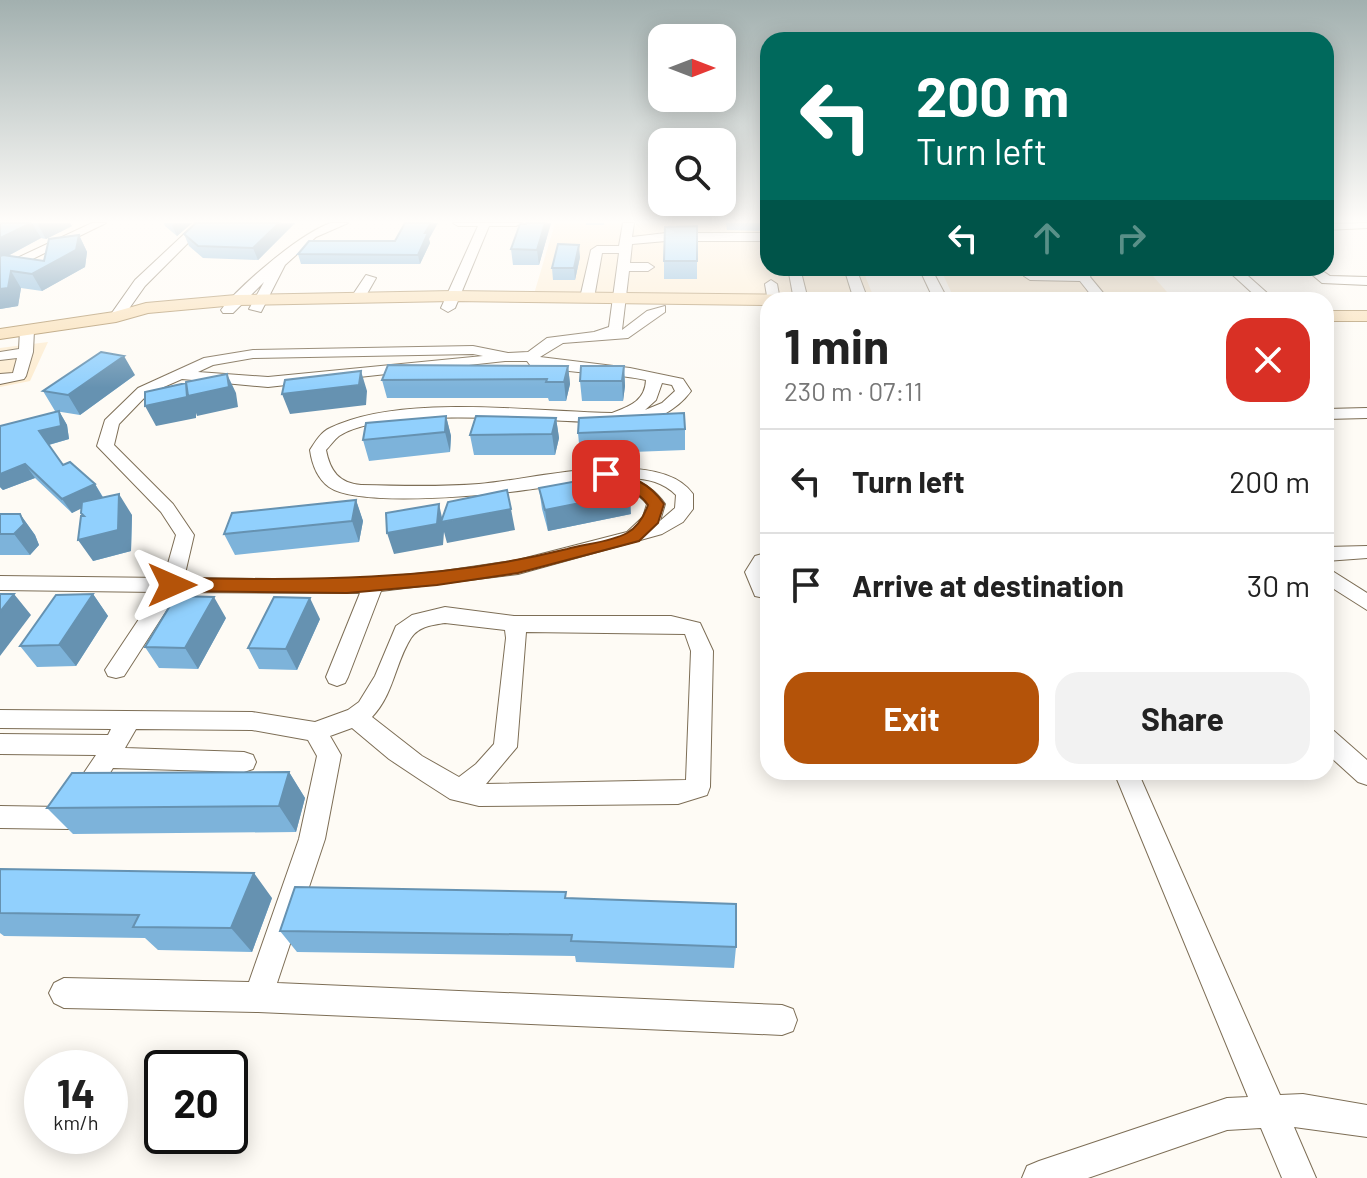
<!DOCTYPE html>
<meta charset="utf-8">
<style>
body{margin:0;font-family:Barlow,sans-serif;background:#f2f2f2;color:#222;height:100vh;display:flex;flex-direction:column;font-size:30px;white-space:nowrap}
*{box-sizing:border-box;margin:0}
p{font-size:26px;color:#767676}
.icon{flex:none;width:44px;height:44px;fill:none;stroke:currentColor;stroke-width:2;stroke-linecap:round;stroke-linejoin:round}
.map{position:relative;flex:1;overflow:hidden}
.sheet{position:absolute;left:760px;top:292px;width:574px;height:488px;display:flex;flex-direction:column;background:#fff;border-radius:24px;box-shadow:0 4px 20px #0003}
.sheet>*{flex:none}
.hud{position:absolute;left:760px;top:32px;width:574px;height:244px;border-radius:24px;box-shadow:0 4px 20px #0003;background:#00695c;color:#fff;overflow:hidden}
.needle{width:52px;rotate:90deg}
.tools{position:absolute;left:648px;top:24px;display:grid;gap:16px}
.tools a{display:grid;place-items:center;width:88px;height:88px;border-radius:16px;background:#fff;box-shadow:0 4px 20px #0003;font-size:40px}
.speed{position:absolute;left:24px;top:1050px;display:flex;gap:16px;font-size:40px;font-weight:700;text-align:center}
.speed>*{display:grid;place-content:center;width:104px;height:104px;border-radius:50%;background:#fff;box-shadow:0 4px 20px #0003;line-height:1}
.speed small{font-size:20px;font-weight:400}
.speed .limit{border:4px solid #111;border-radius:12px;background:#fff;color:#111}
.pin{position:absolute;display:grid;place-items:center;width:68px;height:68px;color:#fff;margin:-34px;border-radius:16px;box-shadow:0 4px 12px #0006}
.me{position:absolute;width:88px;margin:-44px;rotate:90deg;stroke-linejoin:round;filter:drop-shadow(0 0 6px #0008)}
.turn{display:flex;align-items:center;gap:28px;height:168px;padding:0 24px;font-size:36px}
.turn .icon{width:104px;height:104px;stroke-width:2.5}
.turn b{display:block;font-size:56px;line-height:68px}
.lanes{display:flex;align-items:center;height:76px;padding:0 24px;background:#0003;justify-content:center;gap:40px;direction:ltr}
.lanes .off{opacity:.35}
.round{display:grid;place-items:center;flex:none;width:84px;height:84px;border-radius:24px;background:#f2f2f2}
.head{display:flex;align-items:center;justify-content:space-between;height:136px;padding:0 24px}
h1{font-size:48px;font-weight:700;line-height:60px}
.cta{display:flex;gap:16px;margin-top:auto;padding:16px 24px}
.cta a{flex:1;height:92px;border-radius:24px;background:#b45309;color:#fff;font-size:32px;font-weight:700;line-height:92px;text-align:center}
.cta a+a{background:#f2f2f2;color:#222}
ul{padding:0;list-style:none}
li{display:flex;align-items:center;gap:24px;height:104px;padding:0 24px;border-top:2px solid #e0e0e0}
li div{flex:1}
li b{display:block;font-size:30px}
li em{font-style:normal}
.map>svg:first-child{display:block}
</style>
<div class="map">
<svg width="1367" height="1178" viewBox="0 0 1367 1178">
<rect width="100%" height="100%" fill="#fefbf5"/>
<path fill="#fdecd0" d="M555 223H768V268H862L874 298H954L940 268H1146L1174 300H851L850 298 534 294Z
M48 342 30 381 0 387V348Z"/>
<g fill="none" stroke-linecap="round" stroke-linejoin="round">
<defs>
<path id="minor" d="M92 223H106L0 275V266Z
M196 223H208L145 286 121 320H111L109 317 135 280Z
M331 223H348L316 237 285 265 261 312 249 309 264 282 233 313H223L221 310C240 285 302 232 331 223Z
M453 223H522L516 226H489L455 308 448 312 441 308 478 226H458Z
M623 223H634L632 237 666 233H768V241H666L632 244 630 263H648L654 267 648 271H629L622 330 647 311 665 306V312L628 338 563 343 540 357 630 368 683 379 691 391C679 408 648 429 627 419L614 423C554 422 385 405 339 436 334 440 330 446 326 450 330 471 339 483 361 485 401 486 440 487 479 484 532 480 659 445 693 494V509L683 522 662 534 518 574 381 591 348 677 345 683 337 686 329 683 326 677 360 593 178 592 124 676 116 678 108 676 105 670 157 592 0 590V576L164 578 176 535 161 512 97 446 105 420 138 388 204 358 253 350 473 346 508 353 528 352 547 338 594 332 609 327 619 253H602L594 298 587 302 580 298 591 250 597 246H619ZM473 354 483 356 268 377 198 372 213 365 253 358ZM505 361H527L530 365C568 374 608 372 646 380 645 401 630 406 612 413 533 412 402 393 330 428 321 432 315 442 310 450 312 464 317 478 329 487 360 509 506 494 546 487 560 485 595 475 607 479 618 482 640 494 647 504L643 517 627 532 518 560 437 572 347 580 184 578 194 535 173 504 114 445 119 424 148 394 182 379 268 387ZM662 383 672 385 675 391 662 403 645 410 656 400ZM631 478C648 479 663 482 676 495L675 508 660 521 665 504C655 490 646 485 631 478Z
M1367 223V228L1326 230V224Z
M788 268H800L808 300H794Z
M844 268H856L868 300H854Z
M919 268H931L948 300H934Z
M1082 268H1094L1090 277 1109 300H1095L1080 281 1030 280 1024 276 1030 272 1079 273Z
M1225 268H1239L1275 300H1260Z
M1304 268H1318L1330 276 1367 277V285L1322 283Z
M366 275 376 278 364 299H354L352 296Z
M771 280 777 284 780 300 768 302 765 284Z
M27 326 34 330 33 352 26 376 24 379 0 384V374L13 373 17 358 0 360V352L19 349 20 330Z
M1367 408V418L1326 419V409Z
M1367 546V558L1326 561V547Z
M762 554 768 556V570L765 572 768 599 755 596 745 572 755 556Z
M1326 567 1367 593V610L1326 584Z
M445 607 514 616H671L700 623 713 651 710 787 707 795 678 804 479 806 450 799 422 781 389 759 352 728 330 736 341 755 325 839 277 983 782 1005 793 1009 797 1020 793 1031 782 1035 258 1012 64 1008 54 1003 49 993 54 983 64 978 249 982 299 839 317 756 308 740 252 730 136 729 125 748 244 752 253 755 256 762 253 769 244 772 113 768 77 826 68 829 0 828V806L61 807 96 755 0 754V734L108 735 111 729 0 728V710L252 712 315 722 348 710 359 702 375 676 396 626 412 615ZM445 623 505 630 506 638 494 744 476 764 459 777 422 756 372 717C394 694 395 663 411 638 419 626 433 625 445 623ZM526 632 685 634 691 651 686 780 486 784 517 747Z
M1326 728 1334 731 1367 760V785L1358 782 1326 753Z
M1114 772H1138L1280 1095 1303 1094 1367 1105V1137L1294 1127 1316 1178H1282L1261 1128 1227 1130 1088 1178H1022L1027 1166 1039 1161 1227 1098 1248 1097Z"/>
<path id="major" d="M453 291 803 295 812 300H768V305L453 301 236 305 148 313 116 322 0 339V329L114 312 146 303 236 295Z
M1326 311H1367V321H1326Z"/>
</defs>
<use href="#minor" stroke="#7d6e56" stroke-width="2"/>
<use href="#major" stroke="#a68857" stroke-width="2"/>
<use href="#minor" fill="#fff" fill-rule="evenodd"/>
<use href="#major" fill="#f9dfb5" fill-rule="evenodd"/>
</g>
<path fill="#7db3da" d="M0 223H70L72 226 46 239 41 238 8 256 44 261 79 235 87 252 85 267 42 291 21 288 18 306 0 309Z
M164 223H192L177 236 165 226Z
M295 223 258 260 203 258 189 246 184 234Z
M526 223H551L539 265H513L511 249Z
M586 223H604V225H586Z
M726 223H768V231L727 230Z
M697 226V279H664V261Z
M429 239 430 243 420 264H301L298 254 395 241Z
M580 257 575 280H553L552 268Z
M568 366 570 384 566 401H549L548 398H387L382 380Z
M624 366 625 386 623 401H582L580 381Z
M135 375 80 415 55 411 43 391Z
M59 411 67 425 69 439 49 445 63 465 95 484 103 497 132 515 131 551 93 561 81 508 72 513 35 478 3 490 0 487V457Z
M446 416 451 436 450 452 369 461 363 440Z
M556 418 559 438 555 455H474L470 435Z
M685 429V450L580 454 578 433Z
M539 488 631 514 548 531 542 509Z
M356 500 363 521 359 542 235 555 224 534Z
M0 514H20L35 535 39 545 30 555H0Z
M93 594 108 616 76 666 37 667 20 646Z
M226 618 198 669 159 668 145 647Z
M320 619 297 670 259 669 248 648Z
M289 772 305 798 296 832 73 834 47 808Z
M0 869 272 898 252 952 158 950 145 938 4 936 0 933Z
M567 898 736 947 734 968 576 962 575 956 297 952 280 931Z"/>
<path fill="#6692b1" d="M32 223 41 238 0 260V238Z
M37 223H70L72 226 46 239Z
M175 223H192L177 236 172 225Z
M279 223H295L258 260 253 248Z
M431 223H438L429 239 430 243 420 264 418 255 425 233Z
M545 223H551L539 265 537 250Z
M79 235 87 252 85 267 42 291 32 274Z
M579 245 580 257 575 280 574 268Z
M11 271 21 288 18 306 0 309V289Z
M124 356 135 375 80 415 68 395Z
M568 366 570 384 566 401 564 382Z
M624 366 625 386 623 401 622 381Z
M361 371 367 391 366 405 290 414 282 394Z
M227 374 236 393 238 407 197 416 196 413V418L156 426 145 406Z
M59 411 67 425 69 439 48 445 39 431Z
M446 416 451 436 450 452 445 432Z
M556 418 559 438 555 455 552 434Z
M25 464 35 478 3 490 0 487V474Z
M95 484 103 498 72 513 62 499Z
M630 493 631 514 548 531 545 510Z
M119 494 132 515 131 551 93 561 78 540Z
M356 500 363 521 359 542 352 521Z
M439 504 443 522 511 509 515 530 447 543 444 532 443 545 394 554 387 533Z
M20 514 35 535 39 545 30 555 14 534Z
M14 594 31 615 0 656V612Z
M93 594 108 616 76 666 59 645Z
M214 597 226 618 198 669 185 648Z
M310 598 320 619 297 670 286 649Z
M289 772 305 798 296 832 279 806Z
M254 873 272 898 252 952 231 928Z"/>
<path fill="#91d0fd" stroke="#6692b1" stroke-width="2" d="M0 223H31L0 238Z
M196 223H279L253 248 198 246 184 234Z
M405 223H431L425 233H428L418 255 298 254 309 241H395Z
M526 223H545L537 250 511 249 520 224H526Z
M697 226V261H664L665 227Z
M79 235 76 250 32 274 11 271 8 288 0 289V256L3 255 44 261 49 239Z
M558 244 579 245 574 268H552Z
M101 352 124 356 68 395 43 391Z
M388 365 568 366 564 382H546L547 379 382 380Z
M581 366H624L622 381H580Z
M361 371 359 385 282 394 285 380Z
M227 374 229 387 188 396 186 382Z
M186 383 187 397 145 406V392Z
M59 411 61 426 39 431 63 465 70 462 95 484 62 499 25 464 0 474V426Z
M684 413 685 429 578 433 579 418Z
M446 416 445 432 363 440 366 423Z
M476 416 556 418 552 434 470 435Z
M621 473 630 493 545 510 539 488Z
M507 490 511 509 441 522 448 502Z
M119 494 118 530 78 540 81 516H84L81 513 82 502Z
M356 500 352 521 224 534 232 513Z
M439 504 437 524 387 533 386 513Z
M0 514H20L24 524 14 534H0Z
M0 594H14L0 612Z
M93 594 59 645 20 646 56 595Z
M176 596 214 597 185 648 145 647Z
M274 597 310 598 286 649 248 648Z
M289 772 279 806 47 808 72 773Z
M0 869 254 873 231 928 133 927 139 915 0 913Z
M295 887 566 892 565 898 736 904V947L571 941 572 935 280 931Z"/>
<linearGradient id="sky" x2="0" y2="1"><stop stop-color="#a2b0af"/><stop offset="0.57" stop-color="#fffdfa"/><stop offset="1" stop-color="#fffdfa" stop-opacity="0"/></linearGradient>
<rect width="1367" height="388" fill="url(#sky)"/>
<path fill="#b45309" stroke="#753606" stroke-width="2" d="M606 469C631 476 650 483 664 504L658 523 639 541 518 573 437 585 347 593 172 591 163 585 172 578C307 580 435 582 567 549 585 544 611 542 627 533 638 527 644 516 648 505 636 487 614 487 599 474Z"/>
</svg>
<div class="tools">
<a><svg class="needle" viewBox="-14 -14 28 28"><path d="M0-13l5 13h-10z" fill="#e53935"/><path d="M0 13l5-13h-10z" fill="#767676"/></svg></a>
<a><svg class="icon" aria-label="search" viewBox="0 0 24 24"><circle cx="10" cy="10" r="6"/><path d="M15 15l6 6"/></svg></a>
</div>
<div class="speed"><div>14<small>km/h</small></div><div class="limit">20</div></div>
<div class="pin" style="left:606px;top:474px;background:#d93025"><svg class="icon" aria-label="arrive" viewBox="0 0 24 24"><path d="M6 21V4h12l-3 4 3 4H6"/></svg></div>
<svg class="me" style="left:172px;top:585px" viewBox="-20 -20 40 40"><path d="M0-17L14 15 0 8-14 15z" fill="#b45309" stroke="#fff" stroke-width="4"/></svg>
<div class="hud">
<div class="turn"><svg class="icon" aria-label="left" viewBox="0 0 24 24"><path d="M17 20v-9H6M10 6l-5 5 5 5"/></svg><div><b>200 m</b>Turn left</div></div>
<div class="lanes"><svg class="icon" aria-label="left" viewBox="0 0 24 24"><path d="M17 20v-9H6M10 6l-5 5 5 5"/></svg><svg class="icon off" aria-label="ahead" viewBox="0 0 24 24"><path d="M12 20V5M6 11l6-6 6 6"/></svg><svg class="icon off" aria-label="right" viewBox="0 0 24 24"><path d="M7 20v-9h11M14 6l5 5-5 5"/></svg></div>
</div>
<section class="sheet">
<div class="head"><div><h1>1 min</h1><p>230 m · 07:11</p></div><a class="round" style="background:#d93025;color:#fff"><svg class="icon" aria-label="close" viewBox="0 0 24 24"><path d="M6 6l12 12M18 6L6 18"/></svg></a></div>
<ul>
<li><svg class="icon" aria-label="left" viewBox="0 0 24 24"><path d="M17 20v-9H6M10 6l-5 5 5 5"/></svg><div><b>Turn left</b></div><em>200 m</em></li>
<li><svg class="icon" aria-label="arrive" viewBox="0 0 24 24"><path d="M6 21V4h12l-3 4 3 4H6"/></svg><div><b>Arrive at destination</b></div><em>30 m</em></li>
</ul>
<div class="cta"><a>Exit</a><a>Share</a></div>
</section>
</div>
